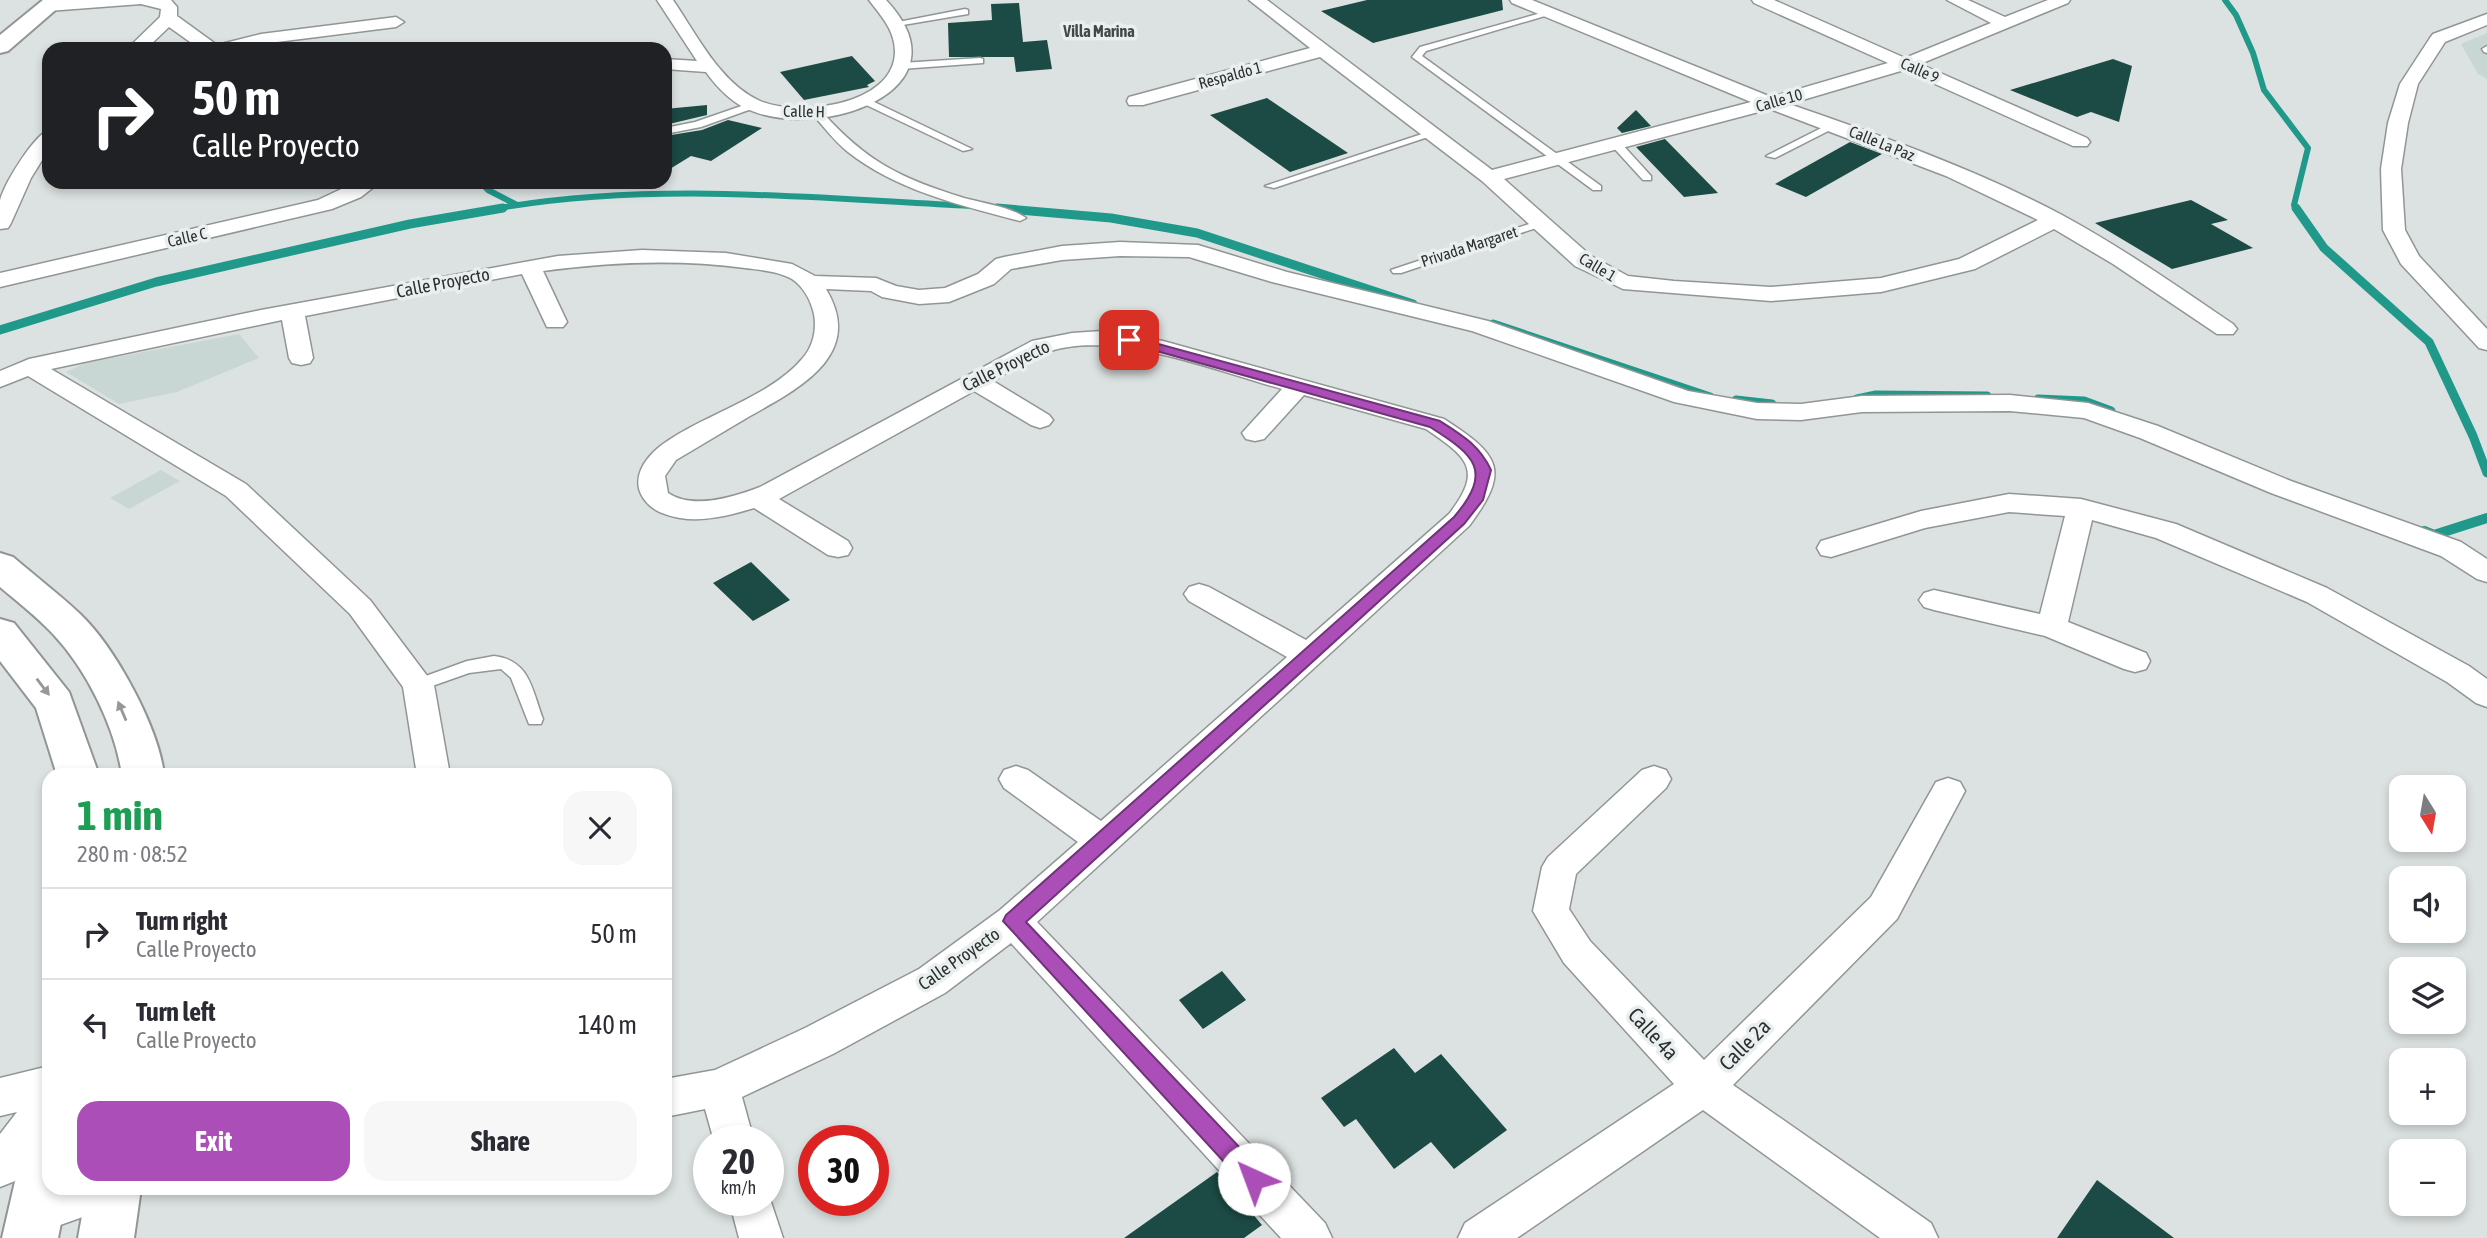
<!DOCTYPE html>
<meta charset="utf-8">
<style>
body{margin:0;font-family:"Asap Condensed",sans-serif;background:#f7f7f7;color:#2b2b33;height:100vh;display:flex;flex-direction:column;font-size:26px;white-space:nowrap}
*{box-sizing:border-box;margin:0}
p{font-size:23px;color:#7c7c81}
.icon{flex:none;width:38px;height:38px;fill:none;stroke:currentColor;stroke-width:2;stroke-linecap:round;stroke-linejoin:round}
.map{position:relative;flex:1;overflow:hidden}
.drawer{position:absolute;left:42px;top:768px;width:630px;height:427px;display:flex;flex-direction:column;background:#fff;border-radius:21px;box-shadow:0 4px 10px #0003}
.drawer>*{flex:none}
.hud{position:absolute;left:42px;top:42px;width:630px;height:147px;border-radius:21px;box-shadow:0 4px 10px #0003;background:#202124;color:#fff;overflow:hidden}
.needle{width:46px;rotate:169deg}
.fabs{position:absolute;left:2389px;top:775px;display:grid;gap:14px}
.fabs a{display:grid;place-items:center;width:77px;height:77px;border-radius:14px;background:#fff;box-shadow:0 4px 10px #0003;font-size:35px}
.speed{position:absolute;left:693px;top:1125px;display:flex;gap:14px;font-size:35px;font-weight:700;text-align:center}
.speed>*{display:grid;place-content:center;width:91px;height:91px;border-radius:50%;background:#fff;box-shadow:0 4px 10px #0003;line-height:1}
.speed small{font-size:18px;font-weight:400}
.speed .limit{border:10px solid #d22;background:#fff;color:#111}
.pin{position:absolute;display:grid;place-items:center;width:60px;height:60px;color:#fff;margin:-30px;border-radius:14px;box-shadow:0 4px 10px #0006}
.me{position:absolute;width:77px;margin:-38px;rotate:317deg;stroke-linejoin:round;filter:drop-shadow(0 0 5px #0008)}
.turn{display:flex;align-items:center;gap:24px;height:147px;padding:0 35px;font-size:32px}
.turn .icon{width:91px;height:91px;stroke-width:2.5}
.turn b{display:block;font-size:49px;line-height:60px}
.round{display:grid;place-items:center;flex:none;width:74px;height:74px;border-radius:21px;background:#f7f7f7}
.headline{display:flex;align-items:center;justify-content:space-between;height:119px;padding:0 35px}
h1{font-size:42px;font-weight:700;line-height:52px;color:#1e9e55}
.button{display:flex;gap:14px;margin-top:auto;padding:14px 35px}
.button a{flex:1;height:80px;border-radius:21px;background:#ab4eb8;color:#fff;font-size:28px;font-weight:700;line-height:80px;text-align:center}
.button a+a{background:#f7f7f7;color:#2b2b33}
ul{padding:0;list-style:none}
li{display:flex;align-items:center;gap:21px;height:91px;padding:0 35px;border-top:2px solid #e1e1e2}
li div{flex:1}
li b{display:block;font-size:26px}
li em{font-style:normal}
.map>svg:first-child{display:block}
</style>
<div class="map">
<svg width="2487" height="1238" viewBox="0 0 2487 1238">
<rect width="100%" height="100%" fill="#dce2e1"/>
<path fill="#c9d7d4" d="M2487 33V79L2478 74 2461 44Z
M239 334 259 358 177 392 119 404 66 372 85 363Z
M161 470 180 481 129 509 110 498Z"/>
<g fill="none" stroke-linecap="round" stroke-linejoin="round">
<path stroke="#20998b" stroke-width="6" d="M2225 0 2236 15 2253 53 2264 90 2308 148 2294 205 2297 209
M480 182 488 190 517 205
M991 207 1016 209
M493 209C651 181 812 198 971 206"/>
<path stroke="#20998b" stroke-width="9" d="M997 208 1111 218 1197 233 1413 304
M2296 208 2324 248 2429 342 2473 436 2487 473
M1493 324 1710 397
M0 330 156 282 410 224 503 208
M1857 399 1876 395 1987 396
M2038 399 2084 401 2111 411
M1736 400 1772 404"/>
<path stroke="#20998b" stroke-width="10" d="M2424 531 2434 535 2487 518"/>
</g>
<path fill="#1c4a44" d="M1367 0H1502L1503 10 1373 43 1321 11Z
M1019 3 1023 42 1047 40 1052 69 1016 72 1014 57H949L948 23 992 20 991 4Z
M852 56 875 81 867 85 869 87 804 100 780 72Z
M2113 59 2132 66 2119 122 2091 112 2077 117 2010 90Z
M1267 98 1348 153 1290 172 1210 115Z
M707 105V115L665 125V109Z
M1636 110 1651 126 1622 133 1617 128Z
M728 120 762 128 711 161 691 156 665 172V136L702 130Z
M1665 139 1718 193 1684 197 1636 147Z
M1850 142 1882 154 1806 197 1775 184Z
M2191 200 2228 220 2211 224 2253 248 2172 269 2095 223Z
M751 562 790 600 753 621 713 583Z
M1222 971 1246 1000 1203 1029 1179 1000Z
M1394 1048 1415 1073 1441 1054 1507 1130 1454 1169 1431 1142 1394 1169 1356 1119 1344 1127 1321 1098Z
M1217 1172 1262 1225 1244 1238H1124Z
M2097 1180 2174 1238H2057Z"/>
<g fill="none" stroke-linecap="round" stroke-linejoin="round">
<defs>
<path id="lane" d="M965 9 968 10V14L897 26 893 23Z
M1548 11 1555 13 1426 51 1422 56 1601 186V190H1593L1412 57 1420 47Z
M2487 46V53L2484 52 2482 49Z
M980 58 983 59V63L901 69 896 66 901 63Z
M862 99H868L972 149 963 151 862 103Z
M753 102 757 103V107L701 127 665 134V128L695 122Z
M814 112H822C867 162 900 178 964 198 982 203 1011 207 1026 218L1020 221C962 206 896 190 848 152 835 142 825 128 814 116Z
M1831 123 1840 125 1775 158 1766 156Z
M1428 132 1437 134 1274 188 1265 186Z
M1612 142H1620L1651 176V180H1643L1612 146Z
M1541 220 1545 221V225L1401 273H1393L1391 270Z
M494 656C530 660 532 690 543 719L541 724H529L511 678 501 669 469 673 418 691 412 689 410 685 412 681 467 661Z"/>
<path id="street" d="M63 0H171L177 7V16L217 45 261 34 396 17 404 22 396 27 261 44 243 49H200L169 27 146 49H127L160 17 161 9 141 4 48 11 40 6 42 2Z
M657 0H673C697 35 720 83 760 101 797 117 894 106 895 52 895 30 881 16 869 0H886C973 92 816 143 745 108 729 100 716 86 706 72L665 69V59L697 61Z
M1249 0H1267L1492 170 1751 102 1512 3 1510 0H1532L1771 97 1888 63 1754 3 1752 0H1774L1905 58 1991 23 1947 0H1968L2005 17 2048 0H2070L2068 3 1920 64 2087 138 2090 142 2087 146H2073L1904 70 1789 104C1882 136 1975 169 2062 215 2121 247 2177 286 2233 324L2237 329 2233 334H2217L2113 264 2054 229 1975 269 1881 292 1771 301 1623 289 1575 266 1482 181 1320 57 1143 105H1129L1127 101 1129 97 1310 48ZM1770 109 1946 176 2038 220 1959 259 1881 278 1771 287 1674 281 1628 276 1591 256 1504 179Z
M2487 14V25L2445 42 2418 84 2408 123 2401 169 2405 230 2419 256 2487 329V350L2479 348 2401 264 2383 230 2381 169 2388 123 2400 84 2430 38 2433 34Z
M49 130V149L31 178 11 223 8 228 0 229C0 220 0 210 0 202 2 186 35 134 49 130Z
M356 182H380L361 197 332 209 0 287V273L318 200Z
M1120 242 1198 245 1287 272 1488 321 1688 391 1757 403 1801 404 1862 396 2010 395 2088 403 2158 426 2291 481 2461 542 2487 559V582L2477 579 2441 556 2271 493 2140 438 2084 418 2010 411 1862 412 1801 420 1757 419 1674 402 1472 331 1272 282 1189 257 1120 256 1062 260 1011 269 994 284 949 302 919 304 882 297 871 291 826 289C866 355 798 389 750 416 725 431 701 445 676 460L665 476 668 493C693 510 734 497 760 487L1032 341 1072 333 1102 331 1163 341 1444 419C1500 455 1511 470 1469 526L1037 922 1325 1223 1332 1238H1281L1011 943 945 993 833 1054 742 1097 754 1141H714L705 1109 665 1117V1079L715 1070 805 1028 919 969 1000 910 1078 842 1004 788 999 779 1004 770 1016 766 1028 770 1101 821 1287 657 1189 601 1184 594 1189 587 1199 584 1209 587 1306 640 1449 514C1484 469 1467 457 1426 429L1304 395 1264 439 1255 441 1246 439 1242 433 1282 389C1217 371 1116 330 1050 351 1030 357 1011 371 993 381L1049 415 1053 420 1049 425 1040 428 1031 425 974 391 779 499 848 541 852 548 848 555 838 557 828 555 754 508C731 515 705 522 680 518 664 515 649 510 641 494 633 477 644 460 658 448 698 416 768 399 802 359 813 347 817 330 814 314 811 301 804 287 792 279 778 271 760 270 745 268 678 259 611 262 543 271L567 322 563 327H547L522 274 305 316 313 358 310 363 301 365 292 363 289 358 282 320 51 369 246 484 370 600 434 685 450 775H417L403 687 350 614 226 496 28 376 0 387V371L29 359 261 310 558 256 642 250 726 253 792 264 815 276 876 278 896 286 919 290 945 288 978 274 996 259 1004 257 1062 246Z
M2009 494 2081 499 2176 524 2327 588 2469 666 2487 679V707L2476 703 2447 682 2307 602 2156 538 2092 520 2068 622 2146 653 2150 661 2146 669 2135 672 2124 669 2045 636 1934 610 1924 607 1919 600 1924 593 1934 590 2040 614 2065 516 2009 512 1925 528 1831 557 1821 555 1817 548 1821 541 1921 511Z
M1654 766 1666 770 1671 779 1666 788 1576 874 1569 909 1590 941 1704 1060 1871 897 1936 782 1948 778 1960 782 1965 791 1897 919 1733 1085 1931 1223 1938 1238H1880L1703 1110 1517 1238H1458L1465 1223 1674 1084 1564 963 1533 911 1542 867 1548 857 1642 770Z
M49 1066V1136L15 1181 0 1187V1134L17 1112 0 1116V1078Z
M49 1187V1188H128L122 1203 35 1234 20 1228 14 1213 20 1198Z
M768 1193 783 1238H739L729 1200H768Z"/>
<path id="secondary" d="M0 553 13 557C35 576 59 594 80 614 115 647 159 728 164 775H122C115 727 87 670 53 634 37 617 18 602 0 587Z
M0 619 14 623 69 692 99 775H57L36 708 0 661Z
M49 1125V1188H68L58 1238H2L22 1151 30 1133Z
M87 1188H141L134 1238H78Z"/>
<path id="primary" d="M43 0H67L8 51 0 53V35Z"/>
</defs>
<use href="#lane" stroke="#919695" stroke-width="3"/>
<use href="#street" stroke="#919695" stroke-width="3"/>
<use href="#secondary" stroke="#919695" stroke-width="4"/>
<use href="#primary" stroke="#919695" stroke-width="4"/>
<use href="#lane" fill="#fff" fill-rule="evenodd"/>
<use href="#street" fill="#fff" fill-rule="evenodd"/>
<use href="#secondary" fill="#fff" fill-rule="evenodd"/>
<use href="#primary" fill="#fff" fill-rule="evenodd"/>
</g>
<defs><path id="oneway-solid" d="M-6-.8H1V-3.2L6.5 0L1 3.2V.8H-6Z" transform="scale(1.75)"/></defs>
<g fill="#969897">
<use href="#oneway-solid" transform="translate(43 687) rotate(53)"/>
<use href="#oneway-solid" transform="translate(122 711) rotate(-113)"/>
</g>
<path fill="#ab4eb8" stroke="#6f3378" stroke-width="2" d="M1129 336 1440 421C1462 435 1479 445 1491 470L1483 500 1464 524 1026 922 1262 1171 1265 1179 1262 1186 1254 1190 1246 1186 1003 921 1006 915 1454 517C1494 470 1474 455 1430 427L1124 342V337Z"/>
<g text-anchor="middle" stroke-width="7" stroke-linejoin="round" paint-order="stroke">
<g font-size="16" font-weight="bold" fill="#444948" stroke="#e9efee">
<text x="1099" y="37">Villa Marina</text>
</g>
<g font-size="16" fill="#2d302f" stroke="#e9efee">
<text transform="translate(1920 70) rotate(24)" y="6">Calle 9</text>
<text transform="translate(1230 75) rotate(-15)" y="6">Respaldo 1</text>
<text transform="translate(1779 100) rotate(-16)" y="6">Calle 10</text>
<text transform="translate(804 111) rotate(1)" y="6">Calle H</text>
<text transform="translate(1882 143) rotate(22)" y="6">Calle La Paz</text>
<text transform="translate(187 237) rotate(-13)" y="6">Calle C</text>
<text transform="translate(1469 246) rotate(-18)" y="6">Privada Margaret</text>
<text transform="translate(1598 267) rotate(31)" y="6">Calle 1</text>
</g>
<g font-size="18" fill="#2d302f" stroke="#e9efee">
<text transform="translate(443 283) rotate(-11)" y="6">Calle Proyecto</text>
<text transform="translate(1006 366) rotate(-26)" y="6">Calle Proyecto</text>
<text transform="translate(959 959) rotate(-35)" y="6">Calle Proyecto</text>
</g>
<g font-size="21" fill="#2d302f" stroke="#e9efee">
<text transform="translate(1653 1034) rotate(47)" y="7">Calle 4a</text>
<text transform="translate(1745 1045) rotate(-45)" y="7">Calle 2a</text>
</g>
</g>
</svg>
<div class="fabs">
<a><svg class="needle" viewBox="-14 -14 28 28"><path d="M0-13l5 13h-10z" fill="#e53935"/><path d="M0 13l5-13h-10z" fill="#7c7c81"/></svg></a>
<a><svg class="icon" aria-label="sound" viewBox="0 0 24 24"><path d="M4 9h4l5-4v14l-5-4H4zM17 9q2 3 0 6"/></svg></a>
<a><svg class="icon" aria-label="layers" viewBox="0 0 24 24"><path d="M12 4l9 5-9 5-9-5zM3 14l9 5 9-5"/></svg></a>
<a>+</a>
<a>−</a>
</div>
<div class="speed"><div>20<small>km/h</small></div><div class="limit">30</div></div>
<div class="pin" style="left:1129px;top:340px;background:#d93025"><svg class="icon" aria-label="arrive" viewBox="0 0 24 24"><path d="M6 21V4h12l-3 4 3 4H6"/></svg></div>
<svg class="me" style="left:1254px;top:1179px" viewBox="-20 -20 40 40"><circle r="19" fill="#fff"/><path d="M0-13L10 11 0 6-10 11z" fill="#ab4eb8"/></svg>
<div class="hud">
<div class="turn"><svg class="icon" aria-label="right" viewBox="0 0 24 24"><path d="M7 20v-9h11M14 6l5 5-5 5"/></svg><div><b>50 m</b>Calle Proyecto</div></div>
</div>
<section class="drawer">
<div class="headline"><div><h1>1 min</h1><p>280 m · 08:52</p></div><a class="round"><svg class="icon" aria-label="close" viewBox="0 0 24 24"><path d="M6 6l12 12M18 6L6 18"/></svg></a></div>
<ul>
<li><svg class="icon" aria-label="right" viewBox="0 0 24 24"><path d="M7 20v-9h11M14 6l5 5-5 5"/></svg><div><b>Turn right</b><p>Calle Proyecto</p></div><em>50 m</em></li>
<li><svg class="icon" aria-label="left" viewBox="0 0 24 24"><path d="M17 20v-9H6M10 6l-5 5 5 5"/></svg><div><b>Turn left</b><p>Calle Proyecto</p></div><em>140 m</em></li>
</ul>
<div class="button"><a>Exit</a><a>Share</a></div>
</section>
</div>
